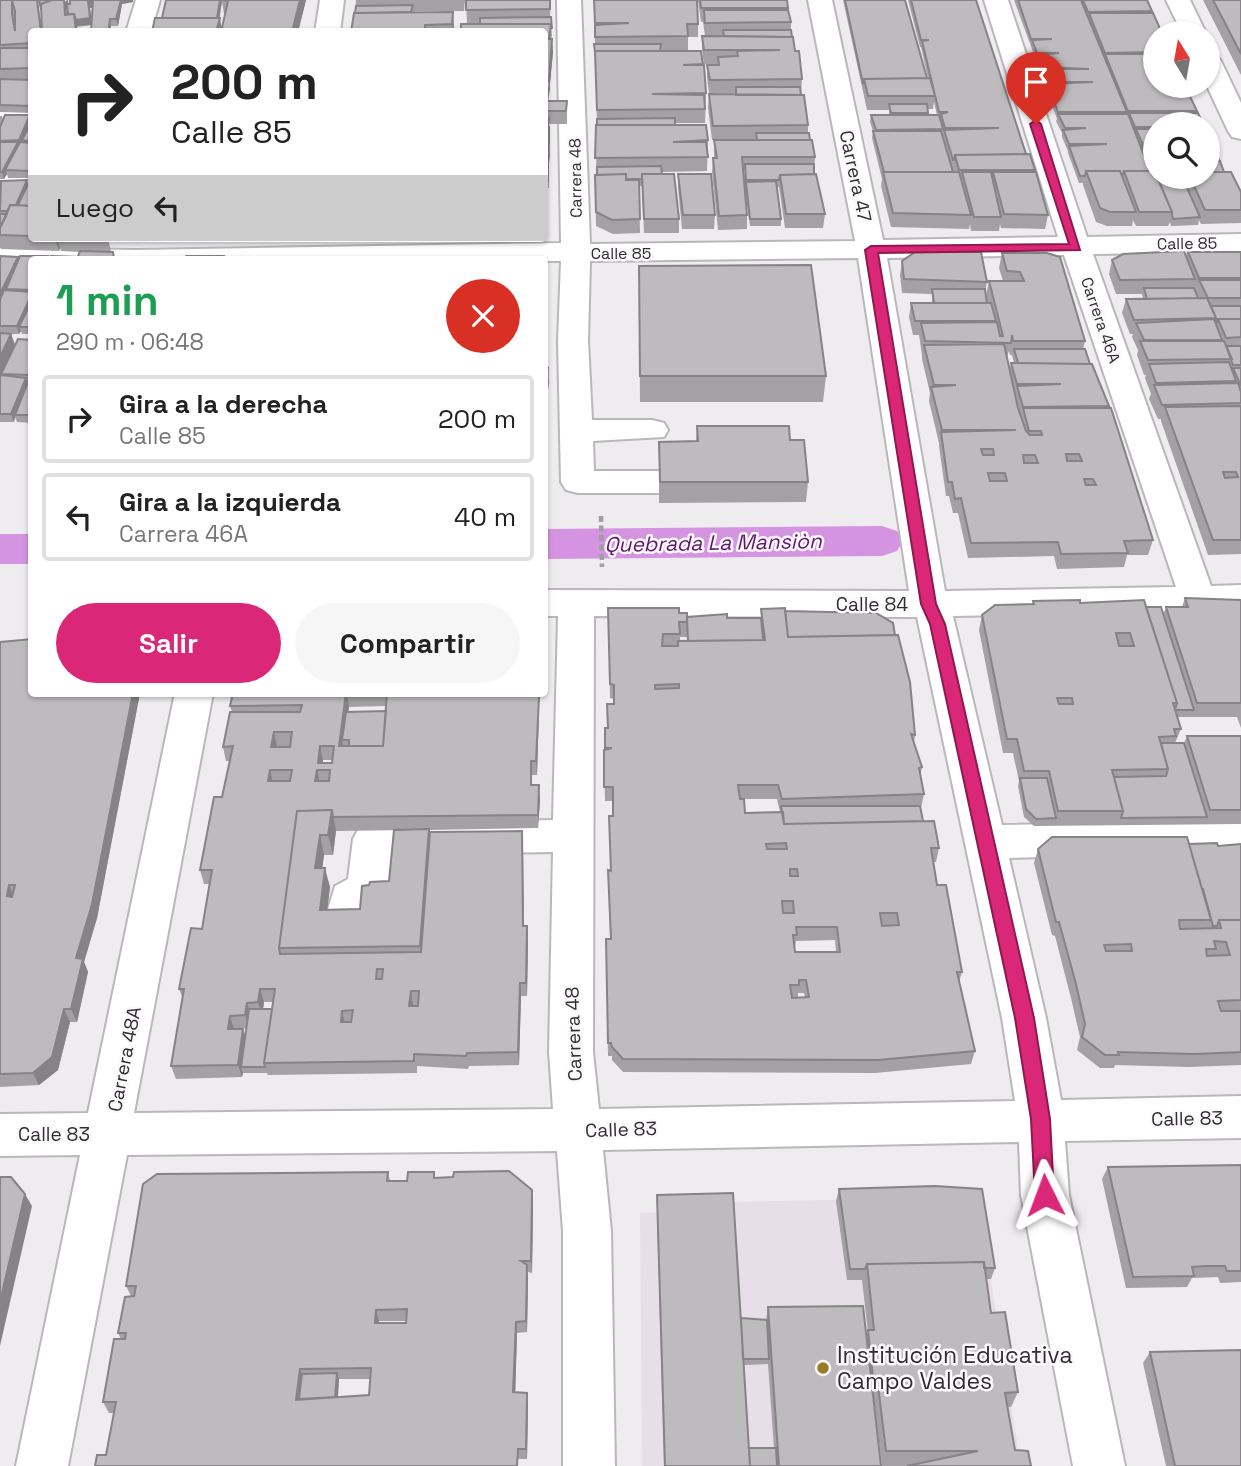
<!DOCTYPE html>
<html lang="es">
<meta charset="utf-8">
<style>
body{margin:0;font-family:"Space Grotesk",sans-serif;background:#f6f6f6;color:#222;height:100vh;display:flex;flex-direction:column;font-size:26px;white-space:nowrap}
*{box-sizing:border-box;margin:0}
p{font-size:23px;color:#767676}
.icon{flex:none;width:38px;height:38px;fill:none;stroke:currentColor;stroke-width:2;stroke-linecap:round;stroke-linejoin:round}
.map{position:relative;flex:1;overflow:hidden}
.details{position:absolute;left:28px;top:256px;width:520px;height:441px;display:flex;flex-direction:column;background:#fff;border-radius:7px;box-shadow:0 2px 5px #0004}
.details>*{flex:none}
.banner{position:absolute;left:28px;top:28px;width:520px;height:214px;border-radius:7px;box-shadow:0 2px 5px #0004;background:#fff;color:#222;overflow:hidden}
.needle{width:46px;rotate:349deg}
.controls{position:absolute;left:1143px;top:21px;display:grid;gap:14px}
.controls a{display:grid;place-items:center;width:77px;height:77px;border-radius:50%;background:#fff;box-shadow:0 2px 5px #0004;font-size:35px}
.pin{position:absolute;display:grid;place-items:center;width:60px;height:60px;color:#fff;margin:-72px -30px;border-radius:50% 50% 50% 0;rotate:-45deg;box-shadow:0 0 7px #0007}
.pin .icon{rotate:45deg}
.me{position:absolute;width:77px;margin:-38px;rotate:357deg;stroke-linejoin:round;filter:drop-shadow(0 0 5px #0008)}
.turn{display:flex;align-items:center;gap:24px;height:147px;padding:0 28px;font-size:32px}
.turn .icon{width:91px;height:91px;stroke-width:2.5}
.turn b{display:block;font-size:49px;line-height:60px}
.then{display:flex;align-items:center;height:66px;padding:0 28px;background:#0003;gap:14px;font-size:26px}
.round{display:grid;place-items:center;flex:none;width:74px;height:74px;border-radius:37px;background:#f6f6f6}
.headline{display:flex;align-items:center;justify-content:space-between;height:119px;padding:0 28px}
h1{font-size:42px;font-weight:700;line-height:52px;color:#1e9e55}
.cta{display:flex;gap:14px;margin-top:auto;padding:14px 28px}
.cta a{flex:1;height:80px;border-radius:42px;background:#db2777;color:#fff;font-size:28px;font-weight:700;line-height:80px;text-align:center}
.cta a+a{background:#f6f6f6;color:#222}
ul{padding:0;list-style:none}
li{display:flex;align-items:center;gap:21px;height:88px;margin:0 14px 10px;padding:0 14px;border:4px solid #e0e0e0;border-radius:7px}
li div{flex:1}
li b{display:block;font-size:26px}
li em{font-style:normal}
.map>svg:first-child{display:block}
</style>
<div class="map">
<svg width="1241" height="1466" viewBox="0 0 1241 1466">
<rect width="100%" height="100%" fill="#eeecef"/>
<path fill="#e7dfe8" d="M931 1198 978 1201 1021 1466H642L640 1213 725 1209 726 1202Z"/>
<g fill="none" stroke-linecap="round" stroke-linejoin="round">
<path fill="#d494e1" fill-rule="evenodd" d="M882 526 897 531 903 541 897 551 882 556 544 559V529Z
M0 534H32V564H0Z"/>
<defs>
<path id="minor" d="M136 0H160L151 32H126Z
M320 0H344L340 32H315Z
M557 0H581L590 244 855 241 808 0H832L883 240 1058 237 984 0H1008L1087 237 1241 234V252L1093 254 1211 586 1241 585V611L953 616 1002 825 1241 820V852L1009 858 1046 1018 1061 1100 1241 1096V1138L1065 1141 1069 1195 1125 1466H1073L1021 1195 1019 1142 603 1150 611 1231 615 1466H563V1231L557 1151 127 1155 68 1466H16L80 1155 0 1156V1114L88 1113 175 693H213L134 1113 553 1109 549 1052 553 852 392 855C390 878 391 895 369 908L361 931 346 936 331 931 325 919 335 886 348 879 353 839 359 828 373 823 553 820 558 616H544V590L909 591 858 258 590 261 588 341 592 420H652L664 423 668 430 664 437 593 441 594 471H659L671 474 676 482 671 490 659 493H578L566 490 561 482 558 341 561 261 32 259V266H0V248L136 250 561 243ZM1064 255 1176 587 945 591 887 258ZM594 616 917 617 1002 1018 1015 1101 599 1109 593 1052Z
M1166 0H1190L1206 33H1182Z
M1208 53 1217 56 1221 61 1241 103V139L1232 137 1228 131 1207 86Z
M0 110 32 111V127L0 126Z
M0 174H32V190H0Z"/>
</defs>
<use href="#minor" stroke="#b9b7ba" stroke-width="4"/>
<path stroke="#9f9ea0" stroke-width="4.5" stroke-dasharray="6 3.5" stroke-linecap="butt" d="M601 516 602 567"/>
<use href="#minor" fill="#fff" fill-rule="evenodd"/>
</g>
<path fill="#a3a1a3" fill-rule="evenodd" d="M0 0H38L42 32H32V113L0 112Z
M166 0H306L298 32H152L162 18ZM222 2 224 14H225L222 28 219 18Z
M356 0H465L464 11H413L454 25 453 32H351L355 13Z
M466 0H551L550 17 552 36 551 39 553 52 548 101H567V124H549V188H545V228L544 32 467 24Z
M594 0H698V37H688V50H660V51H701L703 65 706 93 705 123H675V125L708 140 707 171 661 172 679 219V233H644L642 186H639L640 233 613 234 596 226 595 175H597V172H596L597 124Z
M698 0H787L788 10 791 22V30L802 79 801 93 808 125V133L815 157 814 174 825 214 823 228H785L779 187H777L781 219V226H750L745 189V171H743L747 215V229L718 230 712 172 713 158H714V140H756V139L712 140 708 108 709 94 735 95V93H709L707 78V65H718V64H704L702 49V36H705L703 22H701Z
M843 0H905L927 78H928L921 47H920L908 0H976L1026 154 1035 170V172L1048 215 1045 229 1001 228 1000 224 999 231H971L970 224 969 229 891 227 881 186 882 179 872 138 873 131 870 122 871 115H889V110H867ZM934 102 937 115H928V109H933Z
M1014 0H1147L1152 11 1155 33V86L1197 111V113L1155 124V177H1208V132L1219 160V161L1224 172 1241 192V223L1201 224 1199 220 1198 225 1171 226 1170 222 1168 226H1136L1133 220 1132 226H1107L1096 222 1083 185V183H1079L1068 153V151L1062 137V133L1056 121 1057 119 1046 89 1035 62 1036 60Z
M1203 0H1241V75Z
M133 2 122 4 118 26H111L110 32H91V25L42 32 68 4ZM90 8H92V24Z
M0 116H2L3 120 32 119V178H8L7 174 4 179H0Z
M678 174 715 215 714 229H682L678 188Z
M32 180V238H108L111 252 78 257 80 252 61 251 60 248 59 251 1 249 0 247V183L28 184Z
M1188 252H1241V554L1208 555 1161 421V419H1158L1149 399 1151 394 1145 378 1146 375H1144L1137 355 1138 350 1132 337 1133 334H1130L1122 313 1126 299H1143L1142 294H1116L1109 274 1112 260 1186 257Z
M1002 253H1047L1085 341 1083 349 1109 406V408L1153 540 1148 555H1127L1124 567 1057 569 1054 556 968 558 958 513H953L949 496H946L939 446V443L929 401 930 393 922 359V355L919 335H913L909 317 911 303H932V294L902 293 900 275 902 261 987 282 985 292 987 303H988L986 295 989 281H1003L999 268ZM1009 351 1010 355H1012L1014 363H1011L1010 368 1007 357Z
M0 256 18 260 48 256 49 259H32V334H22L21 331 19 334H11L15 345 32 340V423L17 422 15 417 14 422H0Z
M639 266 826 376 823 402H640Z
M544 368 549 382 546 403H544Z
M697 426 790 440 808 482 806 502 659 503V442L696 441Z
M1185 598 1241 600V728L1237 717H1177L1181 729 1175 743H1184L1187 736H1241V824L1034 826 1024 817 1018 786 1019 781 1013 753H1003L979 630 982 615 1032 604 1033 601 1146 607 1163 615 1166 607H1182Z
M608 608 679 613 687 617 727 618H761V609L785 611 895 635 915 735 914 742 922 767 920 777 924 794 921 808 923 821 939 848 936 862H933L937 885 962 972 959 982 975 1051 971 1064 875 1073 623 1072 612 1060V1056H608L606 939H610V871L613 801H605L604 750H605V728H607L614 704V699L610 698ZM687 633V641H680V637H687ZM740 799H777L780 812 745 813ZM835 940 836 952H795V948L796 941ZM798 993H804L805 997 798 998Z
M0 642 32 693H140L97 918 84 962 88 972 77 1022H70L58 1070 39 1085 0 1087Z
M233 693H536L539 710 537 775H532V785L540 799 538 828 429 830 430 836 522 831 524 926H527L528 939 527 996H521L519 1065 469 1066 468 1069 417 1066V1073L268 1075 267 1073H243L242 1077 176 1079 171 1066 183 999 179 989 202 929 210 884H204L200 870 222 797 230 761H226L223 747 232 712 230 706ZM386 706V711L348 712 349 707ZM323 760H332V763H322ZM410 830 389 881 369 885 360 909 327 910 330 887 322 868 324 855H333L336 831ZM264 1002H273L272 1009H263ZM246 1028 245 1035 243 1029H234Z
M1189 844 1218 846 1241 844V1065L1189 1067 1115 1065 1114 1068H1100L1077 1050 1080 1037 1071 998 1055 936 1052 935 1034 863 1038 849Z
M1241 1165V1282L1220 1283 1218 1277 1192 1278 1187 1287 1126 1288 1102 1179 1108 1167Z
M388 1172 390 1181H407L435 1178 532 1190 533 1202 532 1273 528 1272 527 1332 517 1333 515 1392 527 1393 528 1403 527 1459 106 1455 114 1413H109L103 1402 121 1339 118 1333 131 1296 126 1286ZM379 1321H406V1323H379ZM339 1379H370L369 1395 338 1397Z
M839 1189 995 1268 991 1279H986L991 1313 1018 1392 1011 1407H1008L1015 1450 1031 1466H882L873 1392 881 1466H664L657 1212V1195L741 1318 766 1320 768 1307 867 1336 868 1332 862 1280H847L836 1201ZM768 1364 774 1448H749L744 1365Z
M1150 1352 1241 1466H1166L1143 1363Z"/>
<path fill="#858385" d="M67 0H68L69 9H66L68 28 65 15 64 3Z
M100 0H133V2L122 4 118 26 116 19Z
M220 0H222L219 23 220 18 222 32H216V23Z
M300 0H306L298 32H292Z
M88 1H93L94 8H90L92 25 77 26 78 32H76L74 14Z
M453 12 454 25 453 32H452Z
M110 19 111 26 110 32H108Z
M552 39 553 52 549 94V81Z
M30 115 32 124 22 140 23 143 21 147 19 140Z
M549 127 550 156 548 171 547 157Z
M18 142 20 149 5 170 7 174 4 179 2 172Z
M27 180 29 187 19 210 13 211Z
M55 238H57L60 248 59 251Z
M18 257 20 264 6 289 7 292 0 307V294Z
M32 294V307L19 327 21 331 19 334 17 326Z
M11 334 16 348 1 374 2 377 0 381V357Z
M548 368 549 382 546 403V389Z
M26 378 28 385 15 415V417L14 422 11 414Z
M133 693H140L97 918 84 962 88 972 77 1022 71 1009 76 958Z
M347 693 349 707 344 740H342L343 747 339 746Z
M539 696V710L537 775 536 761Z
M274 732 277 746 274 761 271 747Z
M320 746 323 760 321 770 318 763Z
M270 770 273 784 268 781Z
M317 770 320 784 315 781Z
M539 785 540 799 538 828V815Z
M332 810 336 830 333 855 328 835Z
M429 829 432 849 423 965 420 946Z
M522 831 523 845 524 940 523 926Z
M320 835 324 855 320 887 315 868Z
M325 868 330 887 325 929 320 910Z
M9 885 15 899 7 896Z
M527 926 528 939 527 996 526 983Z
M520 983 521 996 519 1065 518 1052Z
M260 989 264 1002 262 1016 258 1002Z
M411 991 413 1005 411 1019 409 1006Z
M247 1003 251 1016 249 1028 245 1015Z
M64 1009 70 1022 58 1070 39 1085 33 1073Z
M342 1011 345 1024 341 1022Z
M230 1016 234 1029H228Z
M243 1029 247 1042 241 1067 243 1073 242 1077 238 1065Z
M532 1190 533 1202 532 1273 531 1261Z
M25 1194 32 1206 0 1346V1302Z
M527 1265 528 1277 527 1332 526 1321Z
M376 1310 379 1321 378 1334 375 1323Z
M516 1322 517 1333 515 1403 513 1392Z
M300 1369 304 1380 298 1405 296 1400Z
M337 1373 339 1379 337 1409 335 1404Z
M527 1393 528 1403 527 1459 526 1449Z"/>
<path fill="#bebbbe" stroke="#858385" stroke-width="2" fill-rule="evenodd" d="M0 0H37L41 32H32V43L0 45ZM12 1 15 11V31L12 14Z
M39 0H52L41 4V9Z
M52 0H64L65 15 74 14 76 32H42L41 4Z
M70 0H121L116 19H110L108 32H91L93 1H88L90 18 76 20 74 14H68L67 4H70Z
M166 0H220L217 18H162Z
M222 0H300L292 32H221L228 1Z
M466 0H550V9L466 10Z
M594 0H697L698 24H687L688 36 595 37V25L629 23H595Z
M700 0H787L788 8H701Z
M845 0H905L927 78 864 79 863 84Z
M911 0H976L1026 154 955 155 954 160H953L944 130 999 128H945L941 114 948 112H939L922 41 929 40H921Z
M1018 0H1081L1127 112H1058L1048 84 1093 82H1048L1042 69H1089L1042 67 1037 55 1059 53H1037L1032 40 1052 39H1031Z
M1083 0H1147L1152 11 1088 12Z
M1213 0H1241V54Z
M413 5 411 12 355 13 356 6Z
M704 10H788L791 22 705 23Z
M453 12 452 24 425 25V32H351L354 13Z
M1089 13H1153L1162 33H1155V52L1105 53Z
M551 17 552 29 551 24H480V18Z
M155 18H220L216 32H152Z
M461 24H551L549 39H552L549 81H544V32H461Z
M723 30H791L792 37 724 36Z
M702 36 793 37 795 51H799L802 79 710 80 707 65H719L718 57 738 56 737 51 780 50H704Z
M594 44H661L660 51H595V52Z
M0 48H32V66L30 68 0 69Z
M595 51H701L703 64 683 65H704L706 93 652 94 704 95 705 109 597 110Z
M1105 54H1155V86H1185L1197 111H1128Z
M930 78 935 96H868L864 79Z
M0 79 32 80V106L0 105Z
M736 87H800L801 95H736Z
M549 88 547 101H545L544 89Z
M709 94 804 95 808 125 713 126Z
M544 96H545V101H567L566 111H544Z
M889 104H927L928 113H891Z
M1129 113H1198L1203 124H1155V127H1135Z
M1058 114H1128L1150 171H1124L1122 176 1120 171H1086L1085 176H1080L1069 146 1107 144H1069L1063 130 1086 128H1065Z
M5 115H30L19 140 0 141V127Z
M871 115H939L943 129 876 130Z
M544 118H549L548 127H544Z
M675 118V125H597V119Z
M32 120V142L22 140Z
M596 125H706L708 140 673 142H706L708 157 595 158Z
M544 127H549V141H544Z
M1136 129H1155V143H1142Z
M873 131H941L953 172H884Z
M1208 132 1213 143H1208Z
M756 133H809L810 140H757Z
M714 140H812L815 157H742L747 215 719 216 713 158H717Z
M0 142H18L2 172H0Z
M20 142 32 143V171L5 170Z
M544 143H549L547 157H544Z
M1142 145H1155V160H1148Z
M1208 145H1212L1219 160H1208Z
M1030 154 1035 170H959L955 155Z
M1208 161H1220L1224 172H1208Z
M1147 162H1155V171H1152Z
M745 164H814V174L780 175 779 180H746Z
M544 166H548V181H544Z
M661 166 662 174H642V179H626V174L597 175V167Z
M1086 171H1120L1136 212H1110L1100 208Z
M1124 171H1155V177H1157L1172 212H1139Z
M883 172H959L971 215 893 213Z
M962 172H991L1001 217H974Z
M993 172H1036L1048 215 1004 214Z
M1208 172H1231L1241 192V210H1205L1190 177H1208Z
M626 174V180H639L640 219 612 220 596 212 595 175Z
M642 174H674L679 219H644Z
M678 174H711L715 215H683Z
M816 174 825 214H786L780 175Z
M27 180 16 205H10L8 211H0L1 181Z
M30 180H32V206L18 205Z
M776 181 781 219H750L746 182Z
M1159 181H1184L1200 217 1173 219 1172 215V212Z
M10 205 32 206V236L0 235V228Z
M0 214H7L0 228Z
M80 251 113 252 114 259H77Z
M1184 251 1195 279 1120 280 1112 260 1123 254Z
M915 252H981L987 282 904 279 902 261Z
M1188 252H1241V278H1199Z
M1002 253H1047L1060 257 1085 341H1013L1012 335 1011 343 925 341 921 323 997 322 1000 336H1003L989 281H1024L1020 272 1007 271Z
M0 256 18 257 0 294Z
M20 256H48L47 259H32V290L6 289Z
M51 256 78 257 77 259H49Z
M186 256H224L229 259H185Z
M437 258H467V259H437Z
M502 258V259H470Z
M505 258 543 259H504Z
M811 265 826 376H640L639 266Z
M1199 280H1241V298H1208Z
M1144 288H1194L1198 298 1147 299Z
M932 289H985L987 303H934Z
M4 290 32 292V294L17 326H0V300Z
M1207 298 1216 318 1134 320 1126 299Z
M32 300V327H19Z
M911 303H991L996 321H915Z
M1211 306H1241V319H1218L1216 324 1215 321 1216 318Z
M1214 319 1222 340H1144L1136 323Z
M1218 319H1241V337L1226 338Z
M0 333 11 334 0 357Z
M18 339 32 340V370L29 375 1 374Z
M1140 341H1224L1232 359 1148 360Z
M1004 344 1018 408 1026 431 1030 435H1042L1041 431H1029L1023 408H1111L1153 540 1124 541 1128 553 1061 554 1058 542 971 543 961 498 955 499 952 482H948L941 432 1016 430H942L931 387 956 385H934L924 345ZM981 449H993L994 455H983ZM1066 454H1079L1082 461H1067ZM1023 455H1035L1038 463H1024ZM988 473H1005L1007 481H990ZM1084 479H1093L1096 485H1086Z
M1226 346H1241V365H1233Z
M1014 349H1085L1090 364 1018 363Z
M1229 362 1236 381 1156 383 1149 364Z
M1011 363 1092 364 1109 406 1023 407 1017 386 1061 384H1017Z
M544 368H548L546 389H544Z
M1233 368H1241V386Z
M1 375 26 378 11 414H0V377Z
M30 377H32V415H15Z
M1238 383 1241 392V403L1162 405 1154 385Z
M1241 406V540H1213L1165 407ZM1223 472H1236L1238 477 1225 478Z
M697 426H789L790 440H804L808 482H660L659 442 698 441Z
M1185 598 1241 600V703H1197L1166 607H1188Z
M1080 600V603L1144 600 1177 703H1173L1181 729H1174L1176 736 1159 737 1168 769 1112 770 1123 811H1058L1049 771H1024L1017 739H1007L982 615 995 605 1034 604 1033 601ZM1116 633H1130L1134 646H1119ZM1057 698H1072L1073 704H1059Z
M1146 607H1161L1194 710H1175L1177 703Z
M608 608H679V613H687V622H679L680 634H663L662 646H678V641L765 640 761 609 785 608 788 637 898 635 910 682 915 735 911 734 922 767 919 768 924 794 782 799 778 785H738L740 799H744L745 813 783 812 784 824 934 821 939 848H931L937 885H946L962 972H957L975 1051 878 1060 623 1059 612 1047 611 1043H608L606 939H611L608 870 611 871 609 816H613V787H604V750L612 748H605V728H608L607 704H614V685L610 684ZM679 684V688L655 689V685ZM786 843 787 849H767L766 844ZM790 869H797L798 876H790ZM782 901H793L794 913H783ZM880 913H897L899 925 882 926ZM796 927H837L840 952H795L793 935H797ZM799 980H806L809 997 792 998 790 985H799Z
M785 611 876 613 893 623 895 635 788 637Z
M727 614V618H761L763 640 688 641 687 617Z
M32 639V693H133L92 904 76 958 83 959 71 1009H64L52 1057 33 1073 0 1074V642ZM9 885H15L12 897 7 896Z
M233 693H346L339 746H383L387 693H536V696H539L536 761H531V785H539L538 815 333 817 332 810 297 811 279 948 280 954 421 952 430 832 522 831 523 926H527L526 983H520L518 1052 467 1053 466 1056 414 1054V1061L264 1063 275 989H260L258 1002 247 1003 245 1015 230 1016 228 1029H243L238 1065 171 1066 184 989H179L191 928 202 929 212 870H200L214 797H222L233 746 223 747 230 712H300L302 705 230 706ZM274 732H292L290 747H271ZM320 746H334L332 763H318ZM270 770H292L290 781H268ZM317 770H330L329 781H315ZM377 969H383L382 979H376ZM411 991H419L418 1006H409ZM353 1010 351 1022H341L342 1011Z
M386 711 383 746H349V740H342L346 712Z
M1187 736H1241V810H1210Z
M1161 743H1184L1207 817 1121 818 1123 811 1114 777 1166 776 1168 769Z
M1020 778H1047L1056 818 1036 819 1026 809Z
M781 806H920L923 821 784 824Z
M332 810 328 835H320L315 868H325L320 910 360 909 362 886 369 885 370 882 389 881 394 830 429 829 420 946 279 948 297 811Z
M1052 837H1187L1211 920H1179L1180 929 1221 928 1219 920H1241V1000L1218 1001 1221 1011H1241V1052L1195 1054 1118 1052 1119 1055H1105L1082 1037 1085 1024 1076 984 1059 922H1056L1038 849ZM1214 941 1226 942 1230 955 1207 956 1206 949H1216ZM1131 944 1132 951H1106L1104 945Z
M1217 843 1218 846 1241 844V920H1219L1217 926H1213L1203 889H1202L1189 844Z
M249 1009H272L264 1063 265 1067H241Z
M1241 1165V1271H1227L1225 1266H1207L1192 1267 1194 1276 1133 1277 1108 1167Z
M509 1171 532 1190 531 1261H521L527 1265 526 1321 516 1322 513 1392 527 1393 526 1449H518L517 1466H95L97 1455H106L116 1402H103L114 1339H125L126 1333H118L125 1297 134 1296 136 1286H126L143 1184 157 1174 388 1172 387 1181H407L408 1172H434V1178L453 1177 454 1172ZM407 1309 406 1323H375L376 1310ZM371 1368 369 1395 296 1400 300 1369Z
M0 1177H11L25 1194 0 1302Z
M935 1186 982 1189 995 1268H984V1262L867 1264 865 1269H850L839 1189Z
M733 1193 750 1466H665L657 1195Z
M984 1262 991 1313 1005 1312 1018 1392 1005 1393 1015 1450 1028 1451 1031 1466H907L978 1451H886L877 1377H873L868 1330H874L867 1264Z
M863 1306 881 1466H779L768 1307Z
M741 1318 767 1320 769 1359H743Z
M1241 1350V1466H1175L1150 1352Z
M337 1373 335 1397 299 1399 302 1374Z
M749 1448H776L777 1466H750Z"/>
<path fill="#db2777" stroke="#8e194d" stroke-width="2" d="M1036 120 1041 124 1080 250 878 253 936 604 945 624 1034 1018 1050 1119 1054 1195 1052 1202 1045 1204 1038 1202 1035 1195 1031 1119 1015 1018 930 624 921 604 865 250 871 246 1069 244 1030 124Z"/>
<circle fill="#9b7a24" stroke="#fcf9fc" stroke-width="2.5" cx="823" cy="1368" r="7"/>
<g text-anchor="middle" stroke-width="5" stroke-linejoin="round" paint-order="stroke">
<g font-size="16" fill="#2f2e30" stroke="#fcf9fc">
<text transform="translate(575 178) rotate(-91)" y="6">Carrera 48</text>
<text transform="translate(1187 243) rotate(-1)" y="6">Calle 85</text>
<text x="621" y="259">Calle 85</text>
<text transform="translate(1101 320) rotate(71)" y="6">Carrera 46A</text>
</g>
<g font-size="19" fill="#2f2e30" stroke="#fcf9fc">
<text transform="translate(856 176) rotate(78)" y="7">Carrera 47</text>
<text x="872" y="611">Calle 84</text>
<text transform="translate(573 1034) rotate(-92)" y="7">Carrera 48</text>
<text transform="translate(124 1059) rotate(-79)" y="7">Carrera 48A</text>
<text transform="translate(1187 1118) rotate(-1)" y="7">Calle 83</text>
<text transform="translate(621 1129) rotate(-2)" y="7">Calle 83</text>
<text x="54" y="1141">Calle 83</text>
</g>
<g font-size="21" font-style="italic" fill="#631472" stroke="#fcf9fc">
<text transform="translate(713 543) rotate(-1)" y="7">Quebrada La Mansiòn</text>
</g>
<g font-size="23" fill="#2f2e30" stroke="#fcf9fc" text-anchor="start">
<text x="837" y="1363">Institución Educativa<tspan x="837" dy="26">Campo Valdes</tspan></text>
</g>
</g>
</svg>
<div class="controls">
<a><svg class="needle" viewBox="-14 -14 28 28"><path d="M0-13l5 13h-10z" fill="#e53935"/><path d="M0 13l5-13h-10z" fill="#767676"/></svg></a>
<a><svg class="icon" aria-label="search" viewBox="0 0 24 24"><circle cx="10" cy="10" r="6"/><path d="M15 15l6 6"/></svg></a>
</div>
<div class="pin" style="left:1036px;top:124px;background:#d93025"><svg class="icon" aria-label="arrive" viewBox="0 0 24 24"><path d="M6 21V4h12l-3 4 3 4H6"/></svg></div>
<svg class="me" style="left:1045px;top:1195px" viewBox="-20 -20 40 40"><path d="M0-17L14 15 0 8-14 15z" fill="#db2777" stroke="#fff" stroke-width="4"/></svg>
<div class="banner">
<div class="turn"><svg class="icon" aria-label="right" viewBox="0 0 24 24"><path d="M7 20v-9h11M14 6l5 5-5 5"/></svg><div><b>200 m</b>Calle 85</div></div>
<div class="then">Luego<svg class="icon" aria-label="left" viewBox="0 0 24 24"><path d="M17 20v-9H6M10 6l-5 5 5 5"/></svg></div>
</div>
<section class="details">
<div class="headline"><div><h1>1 min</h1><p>290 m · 06:48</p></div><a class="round" style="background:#d93025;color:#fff"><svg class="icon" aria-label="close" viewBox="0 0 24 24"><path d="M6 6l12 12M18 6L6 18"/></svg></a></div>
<ul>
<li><svg class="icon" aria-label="right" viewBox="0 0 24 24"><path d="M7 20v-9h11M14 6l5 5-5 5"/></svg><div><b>Gira a la derecha</b><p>Calle 85</p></div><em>200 m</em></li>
<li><svg class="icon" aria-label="left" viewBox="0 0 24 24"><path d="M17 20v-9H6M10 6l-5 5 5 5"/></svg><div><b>Gira a la izquierda</b><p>Carrera 46A</p></div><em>40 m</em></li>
</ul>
<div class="cta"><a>Salir</a><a>Compartir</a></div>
</section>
</div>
